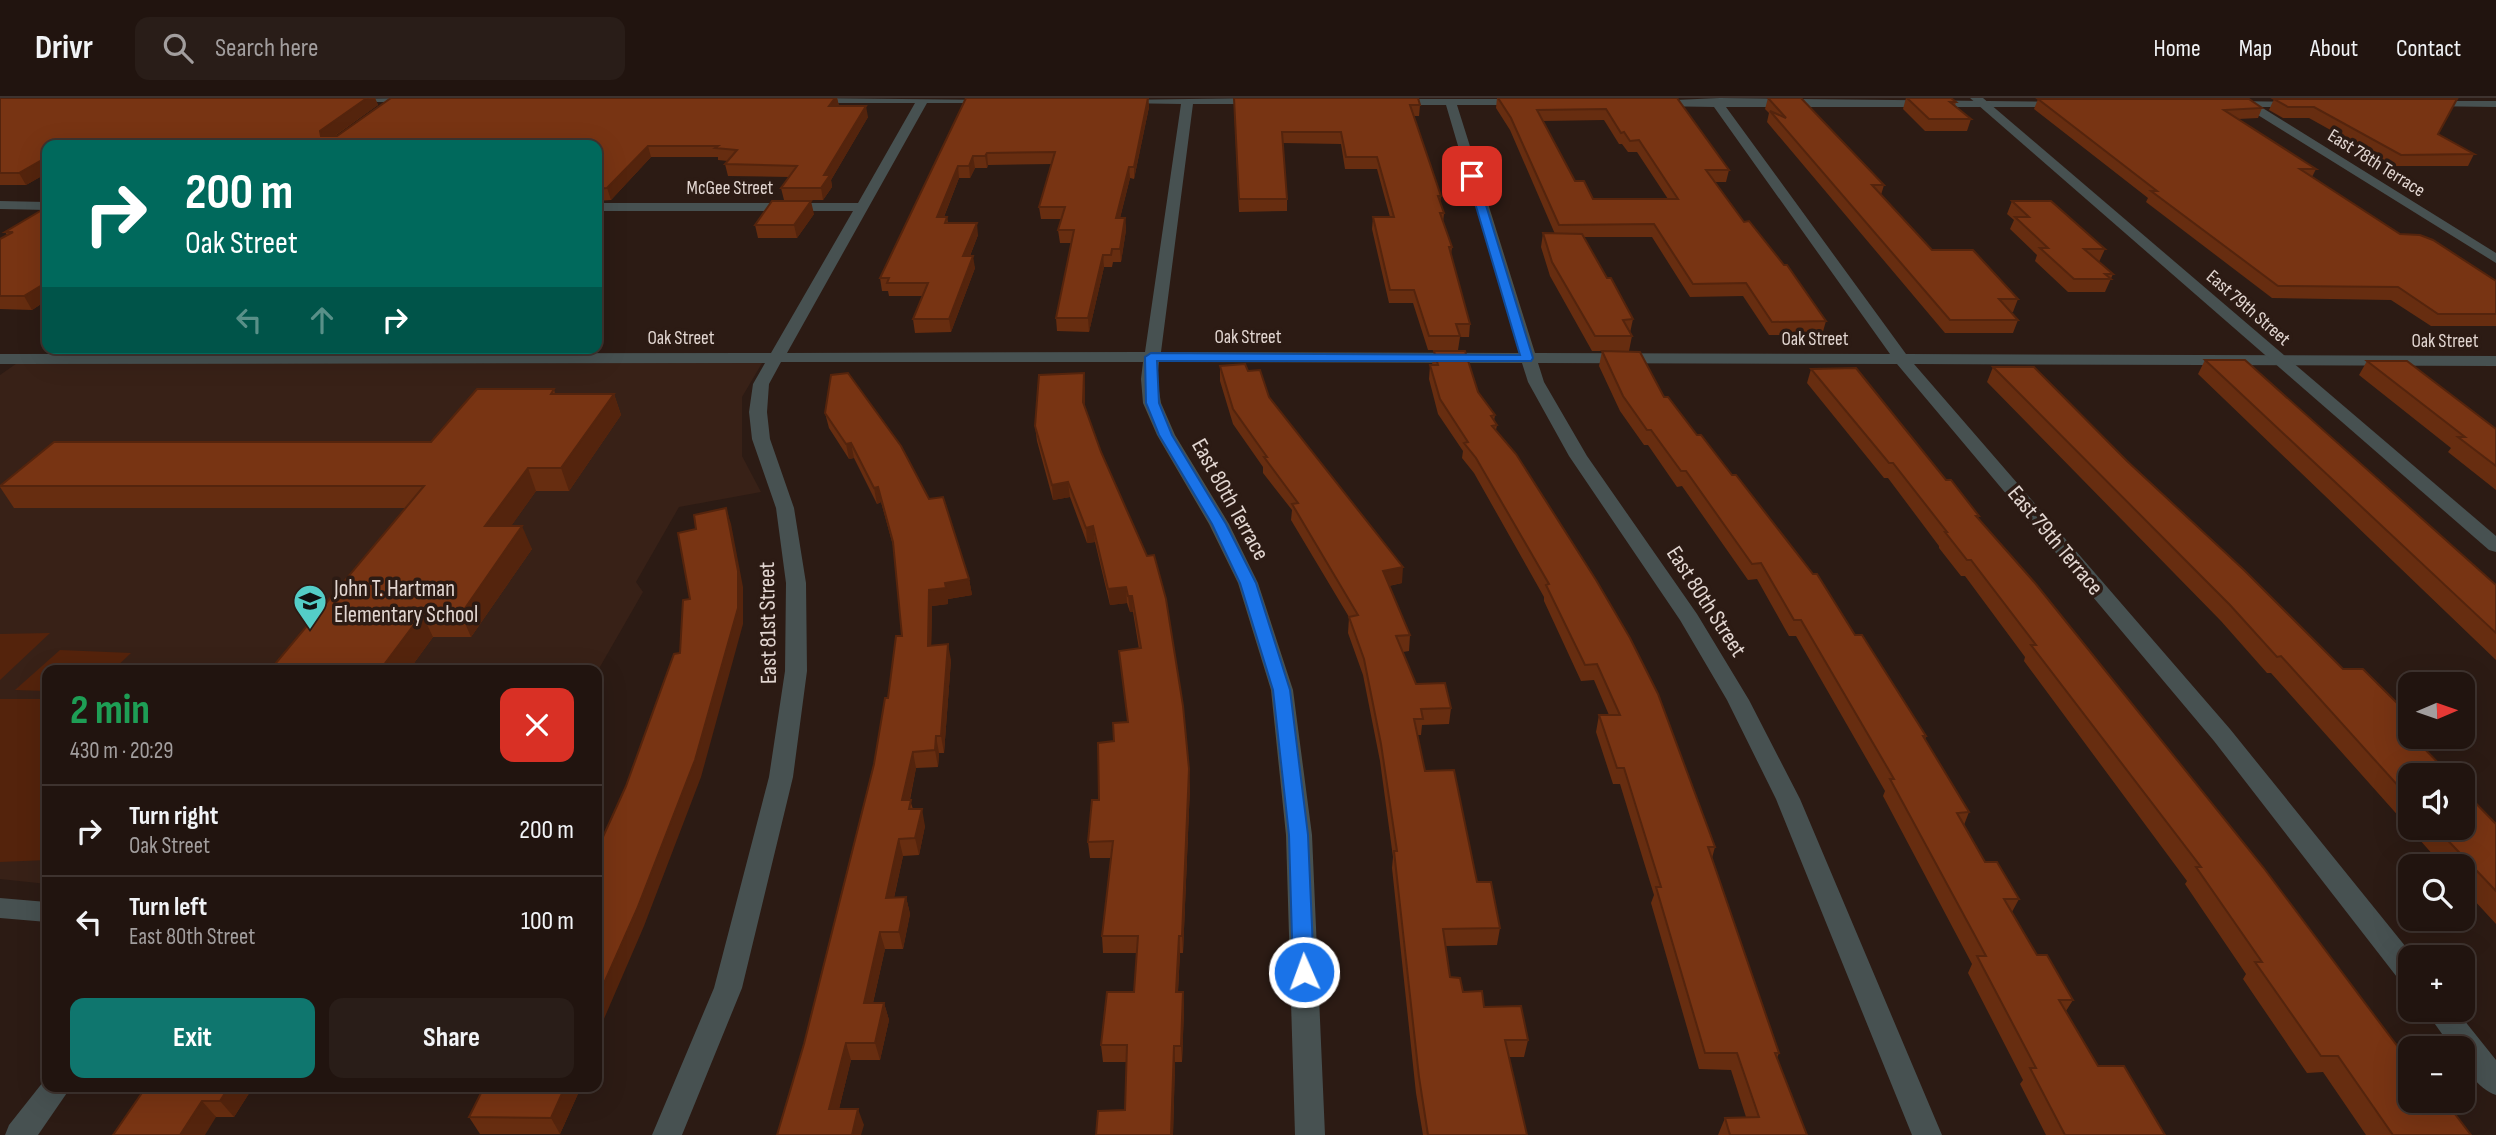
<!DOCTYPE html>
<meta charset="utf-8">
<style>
body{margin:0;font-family:"Sofia Sans Condensed",sans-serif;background:#291d18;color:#f1f3f6;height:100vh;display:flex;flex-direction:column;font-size:26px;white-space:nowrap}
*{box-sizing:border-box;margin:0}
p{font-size:23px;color:#a29e9e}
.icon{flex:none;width:38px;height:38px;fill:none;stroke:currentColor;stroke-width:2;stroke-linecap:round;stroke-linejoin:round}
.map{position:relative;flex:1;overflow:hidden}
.sheet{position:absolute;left:42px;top:567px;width:560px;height:427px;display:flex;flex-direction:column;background:#21140f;border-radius:14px;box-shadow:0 7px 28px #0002,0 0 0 2px #3e332f}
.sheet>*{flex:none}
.banner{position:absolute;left:42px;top:42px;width:560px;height:214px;border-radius:14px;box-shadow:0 7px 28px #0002,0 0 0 2px #3e332f;background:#00695c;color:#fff;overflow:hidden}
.needle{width:46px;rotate:88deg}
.fabs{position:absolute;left:2398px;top:574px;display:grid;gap:14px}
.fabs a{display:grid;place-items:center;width:77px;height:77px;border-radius:14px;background:#21140f;box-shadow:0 7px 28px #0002,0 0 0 2px #3e332f;font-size:35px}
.pin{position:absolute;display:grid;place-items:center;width:60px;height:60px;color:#fff;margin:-30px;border-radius:14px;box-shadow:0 4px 10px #0006}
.me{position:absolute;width:77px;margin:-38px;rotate:358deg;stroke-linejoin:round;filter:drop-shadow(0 0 5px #0008)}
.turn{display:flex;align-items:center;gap:24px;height:147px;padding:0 28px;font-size:32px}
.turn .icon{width:91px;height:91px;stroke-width:2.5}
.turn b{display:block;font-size:49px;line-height:60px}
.lanes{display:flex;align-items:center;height:66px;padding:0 28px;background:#0003;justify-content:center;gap:35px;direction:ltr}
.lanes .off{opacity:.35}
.round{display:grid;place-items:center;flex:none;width:74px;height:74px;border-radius:14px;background:#291d18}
.headline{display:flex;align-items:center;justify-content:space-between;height:119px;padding:0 28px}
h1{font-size:42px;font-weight:700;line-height:52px;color:#1e9e55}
.button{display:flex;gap:14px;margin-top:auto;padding:14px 28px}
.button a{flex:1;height:80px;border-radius:14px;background:#0f766e;color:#fff;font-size:28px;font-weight:700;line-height:80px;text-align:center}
.button a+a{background:#291d18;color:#f1f3f6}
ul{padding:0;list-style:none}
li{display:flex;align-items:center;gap:21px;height:91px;padding:0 28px;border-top:2px solid #3e332f}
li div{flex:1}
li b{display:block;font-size:26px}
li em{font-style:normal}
header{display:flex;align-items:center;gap:42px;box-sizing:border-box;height:98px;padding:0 35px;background:#21140f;border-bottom:2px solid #3e332f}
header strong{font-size:33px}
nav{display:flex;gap:38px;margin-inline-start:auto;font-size:24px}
.search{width:490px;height:63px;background:#291d18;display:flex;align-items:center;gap:18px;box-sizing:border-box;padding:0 24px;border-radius:14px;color:#a29e9e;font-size:26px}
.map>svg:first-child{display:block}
</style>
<header>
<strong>Drivr</strong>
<div class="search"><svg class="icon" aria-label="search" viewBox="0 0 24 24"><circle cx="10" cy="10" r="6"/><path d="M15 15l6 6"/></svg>Search here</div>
<nav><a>Home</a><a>Map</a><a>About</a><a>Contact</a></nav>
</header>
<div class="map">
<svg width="2496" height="1037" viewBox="0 0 2496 1037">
<rect width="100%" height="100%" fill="#2c1b14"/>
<path fill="#382117" d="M765 260 742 299V358L761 394 679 409 636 484 643 494 597 574 47 572V786L0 781V277L23 261Z"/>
<path fill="#54230c" d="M50 535 0 582V536Z
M60 552 131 555 113 572H47V593L15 592Z
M0 601H47V762L0 764Z"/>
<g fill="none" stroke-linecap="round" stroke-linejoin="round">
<path fill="#475151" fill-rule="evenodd" d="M423 0 418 4H349L343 1Z
M807 0 998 2 992 5H927L787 255 1145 254 1181 6 1119 5 1113 2 1264 0 1268 3 1262 6H1193L1161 254 1519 255 1446 7H1392L1386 4 1392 1H1524L1530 4 1524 7H1457L1535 255 1890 256 1714 9 1655 8 1649 5 1651 3 1720 0 2067 4V8L2063 9H1726L1906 256 2496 258V268L1914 266 2230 631 2414 859H2410V886L2400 883 2214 643 1897 266 1538 265 1544 284 1587 358 1697 516 1749 602 1800 701 1942 1037H1912L1776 701 1727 602 1680 522 1569 358 1528 284 1522 265 1159 264 1157 281 1161 305 1175 337 1229 426 1258 485 1293 592 1312 737 1325 1037H1295L1286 737 1271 592 1238 485 1209 426 1157 337 1143 305 1141 281 1143 264H781L769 286 767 314 770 341 794 410 806 485 807 573 793 679 742 890 682 1037H652L714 890 769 679 785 573 786 485 776 410 752 341 749 314 753 286 765 265 0 266V256L771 255 853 113H597V105H858L915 5H811L807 4Z
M2229 3 2302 4V8L2298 9H2261L2496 155V165L2245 9 2225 8V4Z
M2428 3H2496V9L2424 8V4Z
M0 103 47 104V112L0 111Z
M0 800 47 804V824L0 820Z
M2425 912H2456L2496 962V997C2478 991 2462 969 2462 950H2452Z
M47 979V989H71L38 1037H5L9 1027Z"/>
<path fill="#475151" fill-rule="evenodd" d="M1970 0H1983L2496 438V454L2489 452Z"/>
</g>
<path fill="#672d10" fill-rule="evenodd" d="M0 0H375L378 7 335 38 837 0 839 8 868 19 831 82 832 89 823 102H784L781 90 789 79 728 78 725 66 728 63 718 62V59H651L611 102 597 103V47H47V75L26 87H0Z
M966 0H1148L1149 9 1134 81 1130 80 1120 120H1125L1126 132 1121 164H1113L1112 169H1104L1089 234 1057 233 1056 220 1071 145H1060L1058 132 1062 121H1041L1039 109 1052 66 988 67 987 70H975L970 80H959L944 119H947L948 125 978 137 970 158 975 170 951 234 915 235 913 221 922 198H889L888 193H882L880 180Z
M1497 0H1677L1729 72 1726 84H1714L1744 124 1826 223 1822 237H1769L1743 198 1690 199 1652 139H1584L1607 180 1633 221 1630 235 1632 238 1629 253H1592L1550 178 1541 149 1543 135 1555 136 1510 32 1496 10ZM1604 22 1619 46H1622L1628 54H1637L1668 101H1593L1575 83 1543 23Z
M1768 0 1884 87 1881 97 1932 152 2018 201 2013 214H2011L2018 222 2013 235H1945L1767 24 1769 15 1765 11Z
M1906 0 1956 4 1955 8 1971 21 1967 33H1925L1903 11Z
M2038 1 2262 10 2258 20 2238 21 2316 71 2312 79 2400 136 2496 183V228H2431L2391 202 2272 200 2146 104 2148 100 2034 11Z
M2274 1 2438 36 2474 56 2468 68H2395L2309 20H2283L2269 12Z
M1420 7 1419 18H1414L1441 98 1440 105 1444 115 1443 125 1452 149 1451 156 1470 226 1469 239H1460L1458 252H1428L1413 205H1389L1372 131 1373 119H1390L1377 71H1345L1341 46 1283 45 1287 101V113L1239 114 1234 9Z
M2012 103 2105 151 2099 164 2113 176 2105 194H2068L2035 163 2037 157 2010 131 2014 122 2007 116Z
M47 109V202L32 212 0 211V141L7 137 5 134Z
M814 116 797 140H758L755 127Z
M1434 253 1478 294 1495 317 1494 323 1497 327 1496 332 1715 749 1712 760 1779 955 1777 960 1807 1037H1718L1725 1020 1746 1019 1731 972 1699 971 1651 805 1654 797 1620 686H1613L1596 634 1599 617H1609L1594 582 1581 583 1544 503V499L1474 375 1462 360 1463 353 1438 316 1429 281 1430 267H1432Z
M1602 253 1664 299 1697 337 1855 537 1926 638 1925 642 1969 714 1964 727 1985 764 2019 801 2012 814 2037 857 2073 902 2066 913 2098 968 2165 1037H2046L2020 986 2023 982 1968 875 1972 866 1883 698 1885 693 1796 538H1789L1757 481 1748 482 1682 388 1677 389 1648 347H1644L1620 313 1599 268Z
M2205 262 2496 487V562L2198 276Z
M2367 263 2496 331V392L2448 354 2451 350 2359 277Z
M1220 268 1248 273 1269 299 1402 485 1389 488 1410 537 1409 553 1403 554 1416 586 1451 610 1449 626 1422 627 1421 637H1417L1425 673 1500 830 1497 847 1445 848 1450 879 1463 894 1528 942 1524 959H1509L1527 1037H1423L1416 995 1392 770 1393 759 1380 663 1363 577 1348 535 1349 519 1291 422 1292 412 1263 375V369L1233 326 1220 283Z
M1993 269 2127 363 2410 639H2422L2418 644 2410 677V730H2462L2496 726V826L2462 789V768H2443L2271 575H2267L2221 523 1987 284Z
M1811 271 1946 382 1979 418 1978 420 2410 1003 2471 1037H2366L2323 974 2307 975 2243 881 2246 876 2185 786 2187 783 2024 563 2025 559 1965 478H1961L1939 450V448L1888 380H1884L1807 285Z
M1084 275 1085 309 1190 688 1183 855H1180L1178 894H1183L1184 911 1182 964H1175L1173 1037H1096L1125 1012 1127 964H1103L1101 947 1134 894 1137 855H1103L1102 838 1111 760H1090L1088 744 1114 643 1128 624 1119 553 1139 551 1133 514H1130L1127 505 1110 507 1095 444 1087 445 1070 399 1053 402 1037 343 1035 328Z
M554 291 555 296H614L621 317 569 393H536L511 428 532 451 471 539H433L409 572 405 410H14L0 389V387L431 344Z
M825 315 969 481 972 497 948 501V506L932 508 931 547 951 562 944 655H939L938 669 916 670 910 702 913 711 925 728 919 757 903 758 894 800 906 799 910 816 903 851H885L873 905H884L889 922 880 962H851L839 1011 864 1027 777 1037 804 946 856 742 874 666 902 538 894 451 881 404 877 406 854 360 849 361 829 330Z
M146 989H253L234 1019H216Z
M484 989H581L560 1036H480L469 1019Z"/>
<path fill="#54240d" d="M367 0H375L378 7 324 45 320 33Z
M835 0H837L839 8H829Z
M1148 0 1149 9 1134 81V69Z
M866 8 868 19 831 82 832 89 823 102 821 90 824 77Z
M648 48 651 59 611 102 607 90Z
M987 55 988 67 987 70 985 58Z
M973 58 975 70 970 80 969 68Z
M47 59V75L26 87 19 75Z
M958 68 959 80 939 131 937 119Z
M1129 69 1130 80 1117 132 1116 120Z
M811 103 814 116 797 140 794 127Z
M1125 120 1126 132 1121 164 1120 151Z
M977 125 978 137 965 170 963 158Z
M1103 157 1104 169 1089 234 1088 220Z
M973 158 975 170 951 234 949 221Z
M47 184V202L32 212 24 198Z
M1084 275 1085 289V319L1083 304Z
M614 296 621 317 569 393 561 370Z
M851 345 854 360 849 361 846 346Z
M528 370 536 393 495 451 485 428Z
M1068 384 1070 399 1053 402 1052 387Z
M878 389 881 404 877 406 874 390Z
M726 410 731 426 743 489V526L701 679 644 828 597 937V901Z
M522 428 532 451 471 539 461 516Z
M1093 428 1095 444 1087 445 1086 430Z
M1403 469 1402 485 1382 489 1383 473Z
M969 481 972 497 948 501V506L932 508 931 564 928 548 929 492 945 485Z
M1126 489 1127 505 1110 507 1108 491Z
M1128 498H1132L1133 514H1130Z
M422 516 433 539 409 572H380Z
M948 546 951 562 944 655 941 638Z
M936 638 939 655 938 669 935 652Z
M913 654 916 670 906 719 902 702Z
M1189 671 1190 688 1183 855 1182 838Z
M922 711 925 728 919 757 915 740Z
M899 741 903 758 890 817 886 800Z
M906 799 910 816 903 851 899 834Z
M880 834 885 851 869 922 864 905Z
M1179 838 1180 855 1177 910 1176 894Z
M1183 894 1184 911 1182 964 1181 948Z
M884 905 889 922 880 962 875 945Z
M846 945 851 962 835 1027 829 1011Z
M1174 948 1175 964 1173 1037H1171Z
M229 989H253L234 1019 220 1003Z
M565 989H581L560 1036 551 1020Z
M202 1003 216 1019 205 1037H180Z
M858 1011 864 1027 861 1037H852Z"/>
<path fill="#783413" stroke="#54240d" stroke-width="2" fill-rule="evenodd" d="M0 0H367L320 33 321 38H337L391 0H835L829 8H866L824 77H830L821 90H781L797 68 725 66 737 52 715 50 718 48H648L607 90 597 91V47H47V59L19 75H0Z
M966 0H1148L1134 69H1129L1116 120H1125L1120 151H1112L1111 157H1103L1088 220H1056L1074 132H1058L1065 109H1039L1055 54 987 55 985 58H973L969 68H958L937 119H947L945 125H977L963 158H973L949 221H913L928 185H887L889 180H880Z
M1234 0H1418L1420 7H1410L1441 98H1438L1444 115H1440L1452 149H1449L1470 226H1456L1460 238H1429L1414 192H1390L1373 119H1394L1377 59H1346L1341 34H1282L1287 101H1239Z
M1498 0H1677L1729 72H1706L1744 124 1749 123 1784 167H1787L1826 223 1772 224 1746 185 1693 186 1654 126 1559 127 1511 20ZM1606 11 1621 35 1624 34 1630 43 1639 42 1678 101H1593L1584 83H1575L1537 12Z
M1768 0H1801L1884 87H1872L1932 152H1973L2018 201H1999L2018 222H1950L1770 13 1786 20Z
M1907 0H1951L1956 4H1950L1971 21H1929Z
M2038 1H2249L2262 10 2224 12 2316 71H2300L2400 136 2420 137 2433 142 2496 183V216H2438L2398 189 2278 188 2151 93H2157Z
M2274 1H2457L2438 36 2474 56 2401 57 2314 9H2288Z
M772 103H811L794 127H755Z
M2012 103H2051L2105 151H2084L2113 176H2105L2111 181H2074L2040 150H2048L2015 119H2029Z
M47 109V184L24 198H0V141L13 134H5Z
M1543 135 1582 136 1607 180H1611L1633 221 1623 222 1632 238H1595L1552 164Z
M1434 253H1465L1478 294 1495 317 1491 318 1497 327 1492 328 1516 356 1596 482 1630 540 1658 596 1715 749H1708L1779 955H1775L1807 1037H1730L1725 1020 1759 1019 1737 955H1705L1656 789H1661L1624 670H1617L1599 617H1620L1597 566 1585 567 1546 487 1549 486 1476 360 1464 345 1468 344 1440 301 1430 267H1438Z
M1602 253 1640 254 1664 299H1668L1697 337H1701L1732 377H1736L1813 476H1817L1855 537H1862L1926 638H1923L1969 714 1957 715 1985 764H1997L2019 801H2004L2037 857H2047L2073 902H2059L2098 968H2124L2165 1037H2065L2030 970H2036L1977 858H1986L1890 681H1894L1801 522H1794L1761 465 1752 466 1686 373H1681L1651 332H1647L1623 298Z
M2205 262H2245L2496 487V535Z
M2367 263H2407L2496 331V368L2458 339H2465Z
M1245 266 1248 273 1260 272 1269 299 1403 469 1383 473 1410 537 1396 538 1416 586 1445 585 1451 610 1421 611 1423 621H1414L1425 673 1454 672 1477 784H1491L1500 830 1443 831 1450 879 1460 880 1463 894 1482 893 1484 909 1521 908 1528 942H1505L1527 1037H1428L1419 979 1394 753H1397L1381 646 1364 561 1349 519 1358 517 1292 406 1298 405 1264 359H1267L1233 311 1220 268Z
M1993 269H2034L2127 363 2244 472 2343 571H2363L2410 618V634H2409L2410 639H2413L2450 677H2410V701L2281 558 2277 559 2230 507Z
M1856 270 1946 382H1951L1979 418H1976L2035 485 2263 769 2410 965V1003H2445L2471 1037H2393L2338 958H2321L2255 864H2262L2196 769H2201L2031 547H2036L1971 462H1967L1945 434H1947L1893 365H1889L1811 271Z
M848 275 901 348 929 401 943 399 969 481 945 485 946 490 929 492 928 548 948 546 941 638H936L935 652 913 654 902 702H911L909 711H922L915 740 899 741 886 800 906 799 899 834H880L864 905H884L875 945H846L829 1011H858L852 1037H777L804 946 874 666 885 600H888L896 538H902L893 444 878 389 874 390 851 345 846 346 825 315 831 277Z
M1084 275 1083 304 1101 354 1147 458 1154 457 1166 501 1183 608 1189 671 1182 838H1179L1176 894H1183L1181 948H1174L1171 1037H1096L1098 1013 1125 1012 1127 947H1101L1107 894H1134L1138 838H1102L1113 743 1088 744 1092 702H1099L1098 645 1114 643 1113 625 1128 624 1119 553 1141 550 1132 498H1128L1126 489 1108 491 1093 428 1086 430 1068 384 1052 387 1035 328 1039 277Z
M477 291H554L551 296H614L561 370H528L485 428H522L461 516H422L380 572H270L424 388H0L54 344H431Z
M726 410 738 473V510L695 662 637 811 597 901V752L626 688 674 556 680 555 683 502 690 501 678 435 696 431 694 417Z
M2462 691 2496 726V793L2436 730H2462Z
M146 989H229L220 1003H202L180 1037H113Z
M484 989H565L551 1020 469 1019Z"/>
<path fill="#1a73e8" stroke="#114b97" stroke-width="2" d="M1472 75 1477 78 1533 260 1531 263H1157L1159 305 1172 337 1226 426 1256 485 1290 592 1308 737 1314 874 1311 880 1304 882 1296 880 1293 874 1289 737 1273 592 1240 485 1212 426 1159 337 1146 305 1145 259 1151 255 1520 257 1467 78Z"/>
<defs>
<symbol id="school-pin" viewBox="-11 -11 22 30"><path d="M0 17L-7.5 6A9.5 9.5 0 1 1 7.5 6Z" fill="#54cdc7" stroke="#2c1b14"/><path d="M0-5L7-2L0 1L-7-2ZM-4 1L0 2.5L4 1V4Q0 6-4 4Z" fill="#111"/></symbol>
</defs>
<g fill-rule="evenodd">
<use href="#school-pin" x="291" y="484" width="38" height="52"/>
</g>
<g text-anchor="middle" stroke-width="7" stroke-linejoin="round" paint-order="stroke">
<g font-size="19" fill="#e2d6d1" stroke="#2c1b14">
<text transform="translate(2377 64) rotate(32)" y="7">East 78th Terrace</text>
<text x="730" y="96">McGee Street</text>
<text transform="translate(2249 209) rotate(41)" y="7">East 79th Street</text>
<text x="1248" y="245">Oak Street</text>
<text x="681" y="246">Oak Street</text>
<text x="1815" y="247">Oak Street</text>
<text x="2445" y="249">Oak Street</text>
</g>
<g font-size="23" fill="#e2d6d1" stroke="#2c1b14">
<text transform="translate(1231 401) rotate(61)" y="8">East 80th Terrace</text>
<text transform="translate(2056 442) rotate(50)" y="8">East 79th Terrace</text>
<text transform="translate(1707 503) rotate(57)" y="8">East 80th Street</text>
<text transform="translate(767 525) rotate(-91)" y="8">East 81st Street</text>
</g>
<g font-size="23" fill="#e2d6d1" stroke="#2c1b14" text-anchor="start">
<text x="334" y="498">John T. Hartman<tspan x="334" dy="26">Elementary School</tspan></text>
</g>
</g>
</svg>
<div class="fabs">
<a><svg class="needle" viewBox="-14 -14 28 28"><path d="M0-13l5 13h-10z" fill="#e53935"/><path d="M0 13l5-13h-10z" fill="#a29e9e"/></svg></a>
<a><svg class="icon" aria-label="sound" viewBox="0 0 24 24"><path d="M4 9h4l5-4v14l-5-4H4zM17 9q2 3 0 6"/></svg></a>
<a><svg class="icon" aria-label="search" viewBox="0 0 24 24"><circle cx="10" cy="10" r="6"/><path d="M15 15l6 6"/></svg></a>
<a>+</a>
<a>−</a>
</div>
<div class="pin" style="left:1472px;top:78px;background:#d93025"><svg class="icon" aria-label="arrive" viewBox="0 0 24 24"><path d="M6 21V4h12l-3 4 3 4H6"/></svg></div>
<svg class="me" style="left:1304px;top:874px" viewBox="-20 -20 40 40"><circle r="17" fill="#1a73e8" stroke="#fff" stroke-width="3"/><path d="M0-11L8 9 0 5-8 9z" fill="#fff"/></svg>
<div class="banner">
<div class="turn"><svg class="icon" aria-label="right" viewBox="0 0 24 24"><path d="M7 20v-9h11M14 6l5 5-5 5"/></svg><div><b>200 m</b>Oak Street</div></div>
<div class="lanes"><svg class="icon off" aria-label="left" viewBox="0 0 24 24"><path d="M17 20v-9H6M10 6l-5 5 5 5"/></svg><svg class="icon off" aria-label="ahead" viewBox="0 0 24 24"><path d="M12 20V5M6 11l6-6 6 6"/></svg><svg class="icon" aria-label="right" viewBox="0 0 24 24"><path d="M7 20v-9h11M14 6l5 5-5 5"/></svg></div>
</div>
<section class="sheet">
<div class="headline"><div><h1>2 min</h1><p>430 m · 20:29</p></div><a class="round" style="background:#d93025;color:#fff"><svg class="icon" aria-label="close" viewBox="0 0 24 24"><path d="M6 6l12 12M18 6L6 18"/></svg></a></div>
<ul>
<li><svg class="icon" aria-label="right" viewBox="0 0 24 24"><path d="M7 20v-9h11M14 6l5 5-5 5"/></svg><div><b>Turn right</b><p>Oak Street</p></div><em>200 m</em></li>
<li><svg class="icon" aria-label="left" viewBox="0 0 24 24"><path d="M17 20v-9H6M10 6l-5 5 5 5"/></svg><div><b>Turn left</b><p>East 80th Street</p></div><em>100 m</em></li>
</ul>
<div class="button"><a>Exit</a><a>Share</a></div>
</section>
</div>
